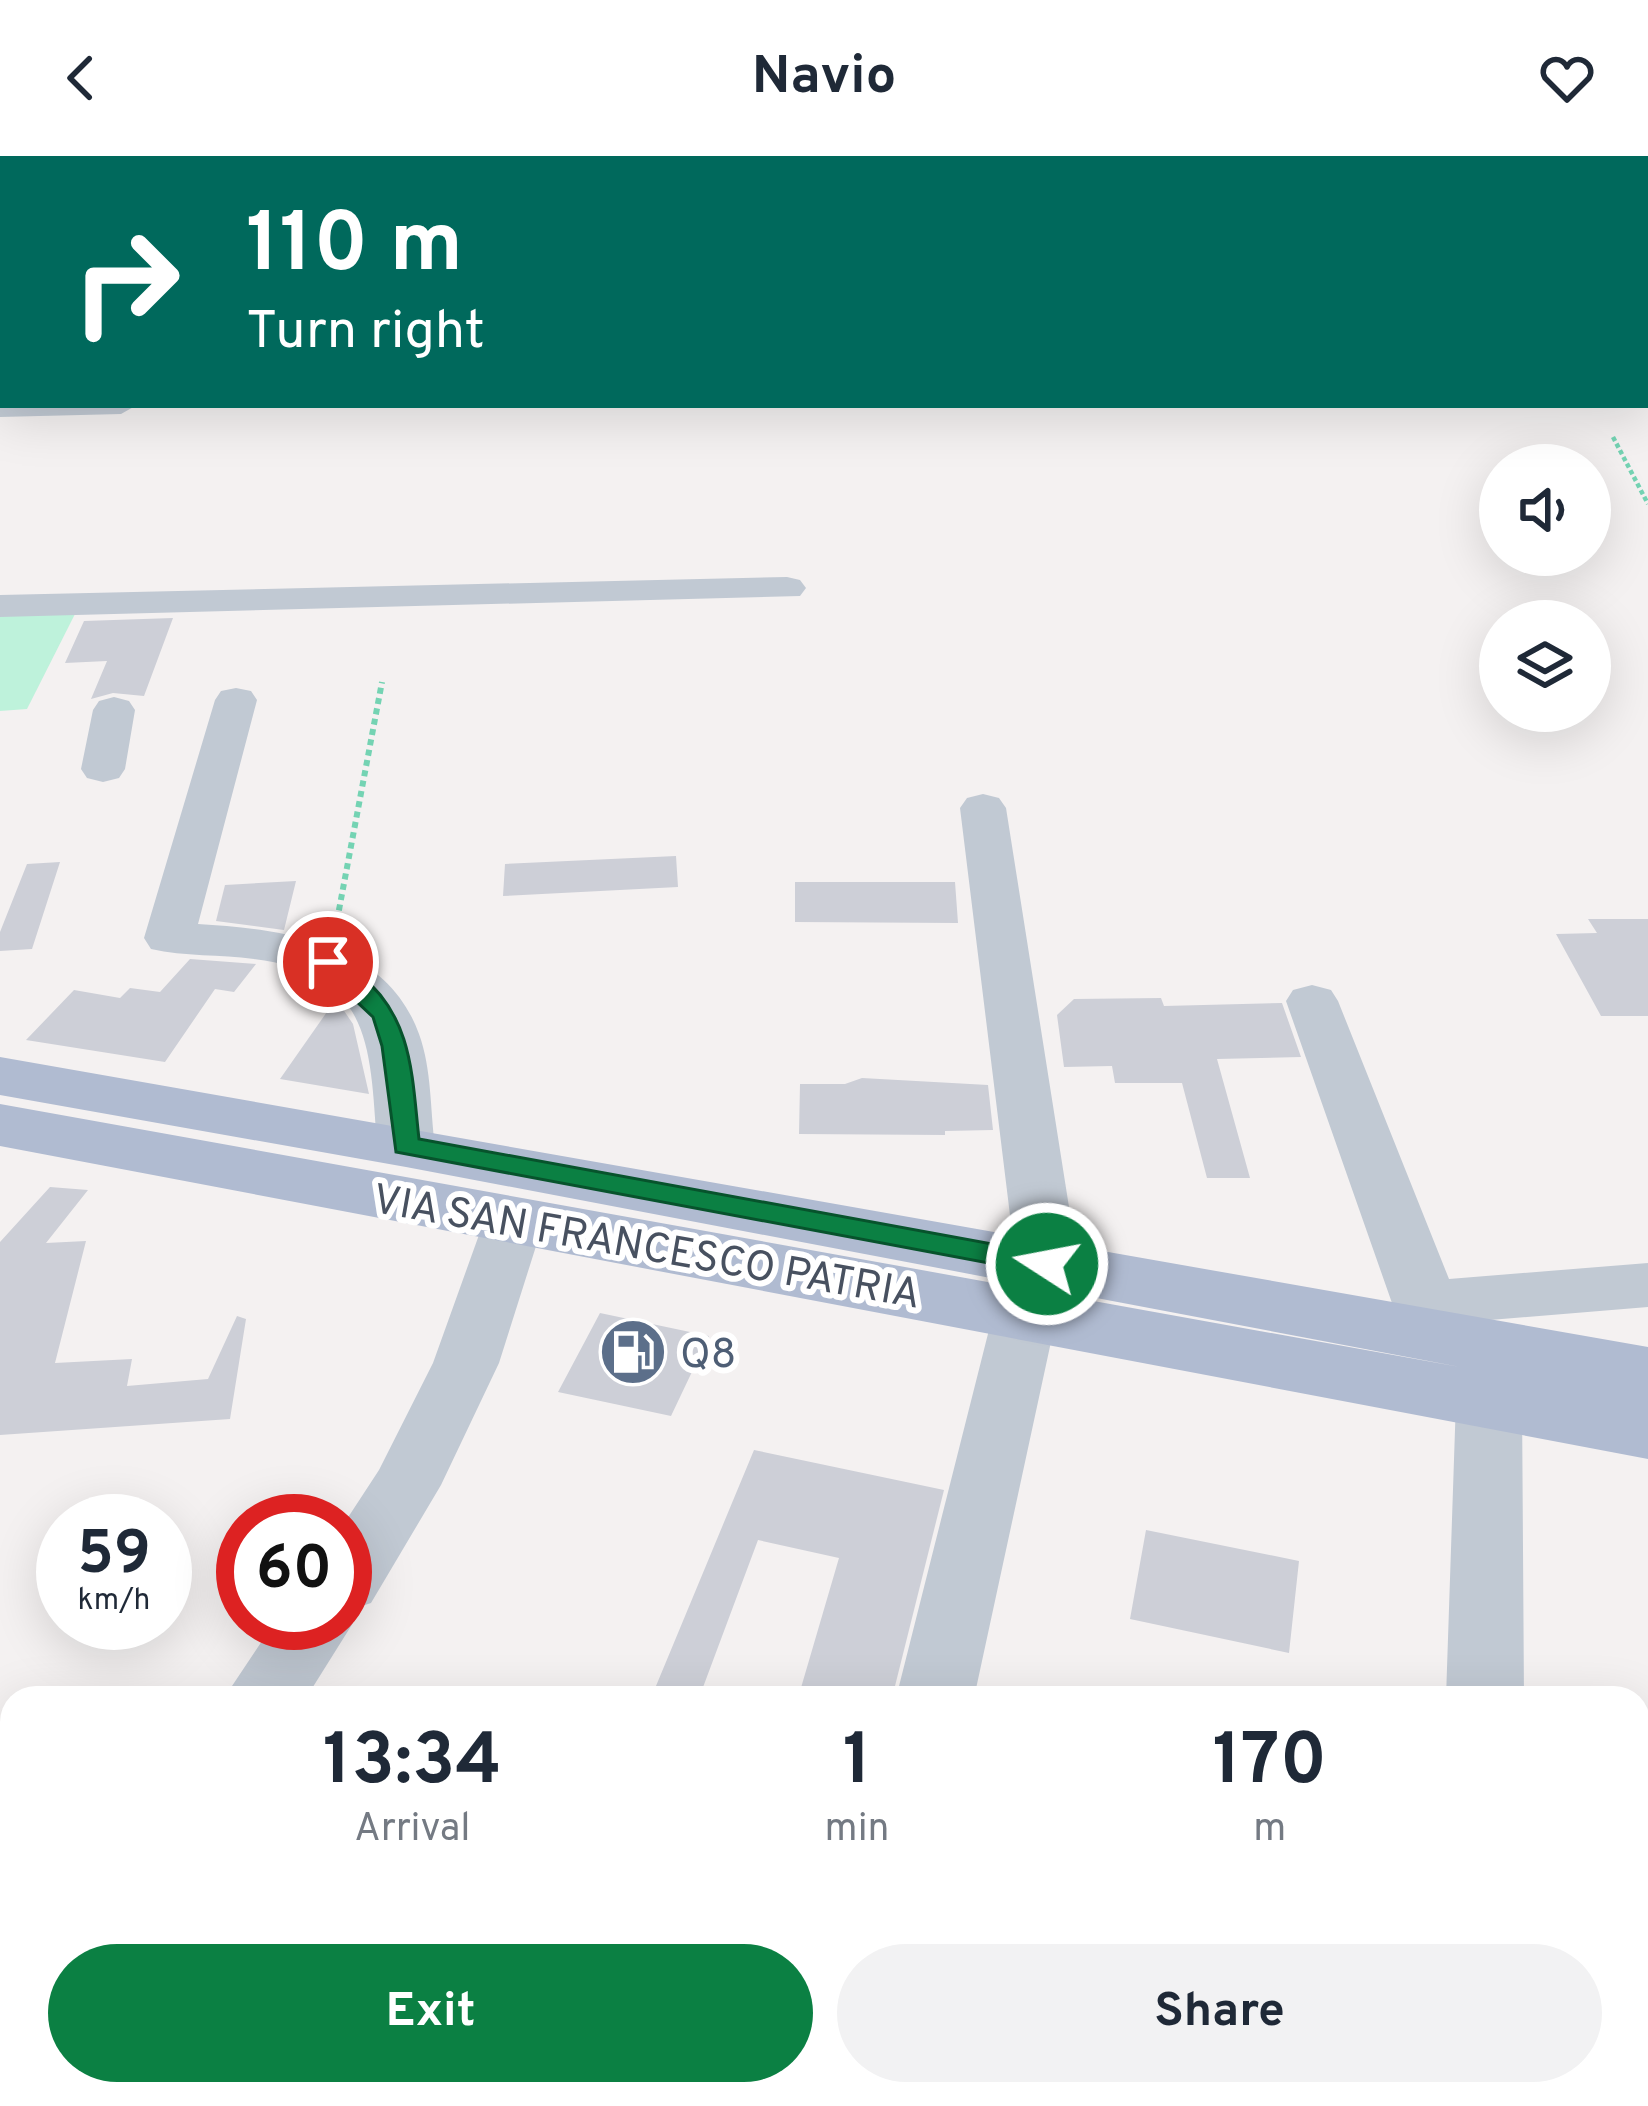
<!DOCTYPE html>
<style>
body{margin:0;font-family:Overpass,sans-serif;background:#f2f2f3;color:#1f2937;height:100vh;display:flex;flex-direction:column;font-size:45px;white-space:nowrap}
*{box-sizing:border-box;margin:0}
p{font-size:39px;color:#747a83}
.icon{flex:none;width:66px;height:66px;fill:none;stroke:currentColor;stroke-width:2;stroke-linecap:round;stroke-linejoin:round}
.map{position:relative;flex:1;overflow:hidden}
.details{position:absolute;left:0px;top:1530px;width:1650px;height:420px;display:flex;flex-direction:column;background:#fff;border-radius:36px 36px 0 0;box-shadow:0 12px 48px #0002}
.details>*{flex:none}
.guide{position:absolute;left:0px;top:0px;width:1650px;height:252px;box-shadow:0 12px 48px #0002;background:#00695c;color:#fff;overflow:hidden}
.tools{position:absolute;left:1479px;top:288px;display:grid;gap:24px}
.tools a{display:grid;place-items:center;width:132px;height:132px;border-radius:50%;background:#fff;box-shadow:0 12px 48px #0002;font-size:60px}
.speed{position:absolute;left:36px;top:1338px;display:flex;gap:24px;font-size:60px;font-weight:700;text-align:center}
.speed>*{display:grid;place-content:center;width:156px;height:156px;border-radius:50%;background:#fff;box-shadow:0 12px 48px #0002;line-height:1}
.speed small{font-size:30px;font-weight:400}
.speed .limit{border:18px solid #d22;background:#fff;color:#111}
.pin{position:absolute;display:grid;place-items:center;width:102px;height:102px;color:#fff;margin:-51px;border:6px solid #fff;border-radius:50%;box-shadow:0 3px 12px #0007}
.me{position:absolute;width:132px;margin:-66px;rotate:281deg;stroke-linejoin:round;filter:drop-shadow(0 0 9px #0008)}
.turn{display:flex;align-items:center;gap:42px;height:252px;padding:0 48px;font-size:54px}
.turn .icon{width:156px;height:156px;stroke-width:2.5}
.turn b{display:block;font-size:84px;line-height:102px}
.eta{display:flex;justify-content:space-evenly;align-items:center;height:204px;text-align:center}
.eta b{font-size:72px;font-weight:700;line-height:84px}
.primary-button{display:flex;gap:24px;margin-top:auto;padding:24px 48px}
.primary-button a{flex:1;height:138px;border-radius:72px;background:#0b8043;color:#fff;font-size:48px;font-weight:700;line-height:138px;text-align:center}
.primary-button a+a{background:#f2f2f3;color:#1f2937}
header{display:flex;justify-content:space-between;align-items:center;height:156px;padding:0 48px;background:#fff;font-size:54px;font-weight:700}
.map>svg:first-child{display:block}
</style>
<header><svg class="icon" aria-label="back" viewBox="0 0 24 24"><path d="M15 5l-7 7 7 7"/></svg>Navio<svg class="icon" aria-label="heart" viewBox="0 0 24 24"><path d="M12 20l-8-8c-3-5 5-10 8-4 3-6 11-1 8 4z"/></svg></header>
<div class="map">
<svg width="1648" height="1950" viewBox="0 0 1648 1950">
<rect width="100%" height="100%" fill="#f4f1f1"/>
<path fill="#bef2db" d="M76 456 27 553 0 555V457Z"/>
<path fill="#cdcfd7" d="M173 462 144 540 113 537 91 543 107 505 65 507 84 465Z
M676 700 678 731 503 740 505 708Z
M60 706 32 793 0 795V776L27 708Z
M296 725 284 774 216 765 225 729Z
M795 726H955L958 767 795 766Z
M1588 763H1648V860H1601L1556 778 1597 777Z
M190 803 256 808 234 836 215 833 165 906 26 884 74 834 120 842 130 832 160 836Z
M1161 842 1164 850 1282 847 1301 901 1217 903 1250 1022H1207L1182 927H1115L1112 910 1064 911 1057 859 1074 843Z
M336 843 353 868 369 938 280 923Z
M862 922 988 929 993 974 945 975V979L799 978 800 928H845Z
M50 1031 88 1034 46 1087 86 1085 55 1207 132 1203 127 1230 208 1223 237 1160 246 1163 230 1263 0 1279V1086Z
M600 1157 709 1180 671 1260 558 1236Z
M754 1294 944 1334 892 1542H798L839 1402 758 1384 699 1542H651Z
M1146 1374 1299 1405 1289 1497 1130 1463Z"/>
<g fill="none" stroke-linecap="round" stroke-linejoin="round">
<path stroke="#74d3b3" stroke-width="3" stroke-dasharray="4.5 3" stroke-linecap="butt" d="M919 3 930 0"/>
<path stroke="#74d3b3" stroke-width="4.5" stroke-dasharray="4.5 3" stroke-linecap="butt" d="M1613 281 1648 348"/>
<path stroke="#74d3b3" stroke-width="6" stroke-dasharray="6 4.5" stroke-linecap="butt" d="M335 775 382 526"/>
<path fill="#c1c9d3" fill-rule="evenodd" d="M589 0H611L612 3H590Z
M3 101V120L0 121V102Z
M0 174H3V192H0Z
M0 243 3 249H137L121 258 0 261Z
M787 421 800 424 806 432 800 440 0 461V439Z
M236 532 251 535 257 544 198 768C283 773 386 786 419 878 432 914 430 953 435 990L426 1003 406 1008 386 1003 377 990C370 893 373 818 254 803 220 798 185 801 151 793L144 782 215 544 221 535Z
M114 541 129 545 135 554 125 613 119 622 103 626 87 622 81 613 93 554 99 545Z
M983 638 999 642 1006 652 1078 1108 1069 1123 1047 1129 1025 1123 1016 1108 960 652 967 642Z
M1312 829 1331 834 1338 845 1449 1123 1648 1107V1151L1466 1166 1472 1182 1463 1198 1440 1205 1417 1198 1392 1147 1286 845 1293 834Z
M514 1045 535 1051 544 1065 499 1207 441 1329 371 1447 347 1455 353 1467 306 1542H224L274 1467H345V1366L379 1314 433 1207 484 1065 493 1051Z
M1025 1136 1047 1142 1057 1158 974 1542H896L993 1158 1003 1142Z
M1489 1220 1513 1227 1522 1244 1524 1542H1446L1456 1244 1465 1227Z
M12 1807V1898L0 1903V1812Z
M796 1938H888L885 1950H793Z
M1433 1938H1525V1950H1433Z"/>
<path fill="#b0bbd1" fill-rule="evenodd" d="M0 901 1648 1191V1303L0 990V948L1460 1211 406 1011 0 939Z"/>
</g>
<path fill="#0b8043" stroke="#07532c" stroke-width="3" d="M328 798C341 802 350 810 360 819 413 861 412 921 419 983L1047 1098 1062 1108 1047 1118 396 996 382 890 373 861 320 811V800Z"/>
<defs>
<symbol id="fuel-disc" viewBox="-11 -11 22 22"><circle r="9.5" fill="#5c6f8a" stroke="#fff"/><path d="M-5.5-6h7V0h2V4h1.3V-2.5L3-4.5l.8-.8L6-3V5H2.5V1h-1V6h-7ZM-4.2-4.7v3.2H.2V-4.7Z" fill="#fff"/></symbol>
</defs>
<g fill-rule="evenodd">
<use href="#fuel-disc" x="595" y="1158" width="76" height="76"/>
</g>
<g text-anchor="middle" stroke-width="12" stroke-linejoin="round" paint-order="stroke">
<g font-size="42" fill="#485160" stroke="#fff">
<text transform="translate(647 1089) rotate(10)" y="15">VIA SAN FRANCESCO PATRIA</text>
</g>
<g font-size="42" fill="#4e5e75" stroke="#fff" text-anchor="start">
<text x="680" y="1211">Q8</text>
</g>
</g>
</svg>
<div class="tools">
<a><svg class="icon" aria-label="sound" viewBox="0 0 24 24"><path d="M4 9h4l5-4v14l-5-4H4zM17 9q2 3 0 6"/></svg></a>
<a><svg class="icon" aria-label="layers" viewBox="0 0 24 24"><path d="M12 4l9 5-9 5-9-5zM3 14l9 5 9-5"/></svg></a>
</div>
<div class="speed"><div>59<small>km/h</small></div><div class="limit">60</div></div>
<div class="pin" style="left:328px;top:806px;background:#d93025"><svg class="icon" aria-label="arrive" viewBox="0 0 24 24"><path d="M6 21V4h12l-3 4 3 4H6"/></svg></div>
<svg class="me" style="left:1047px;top:1108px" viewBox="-20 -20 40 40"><circle r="17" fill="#0b8043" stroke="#fff" stroke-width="3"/><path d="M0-11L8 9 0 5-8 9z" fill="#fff"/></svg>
<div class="guide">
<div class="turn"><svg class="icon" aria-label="right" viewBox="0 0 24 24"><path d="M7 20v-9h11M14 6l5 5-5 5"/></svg><div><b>110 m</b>Turn right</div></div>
</div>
<section class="details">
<div class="eta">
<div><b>13:34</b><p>Arrival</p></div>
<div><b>1</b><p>min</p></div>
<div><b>170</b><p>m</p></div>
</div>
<div class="primary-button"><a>Exit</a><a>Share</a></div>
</section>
</div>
